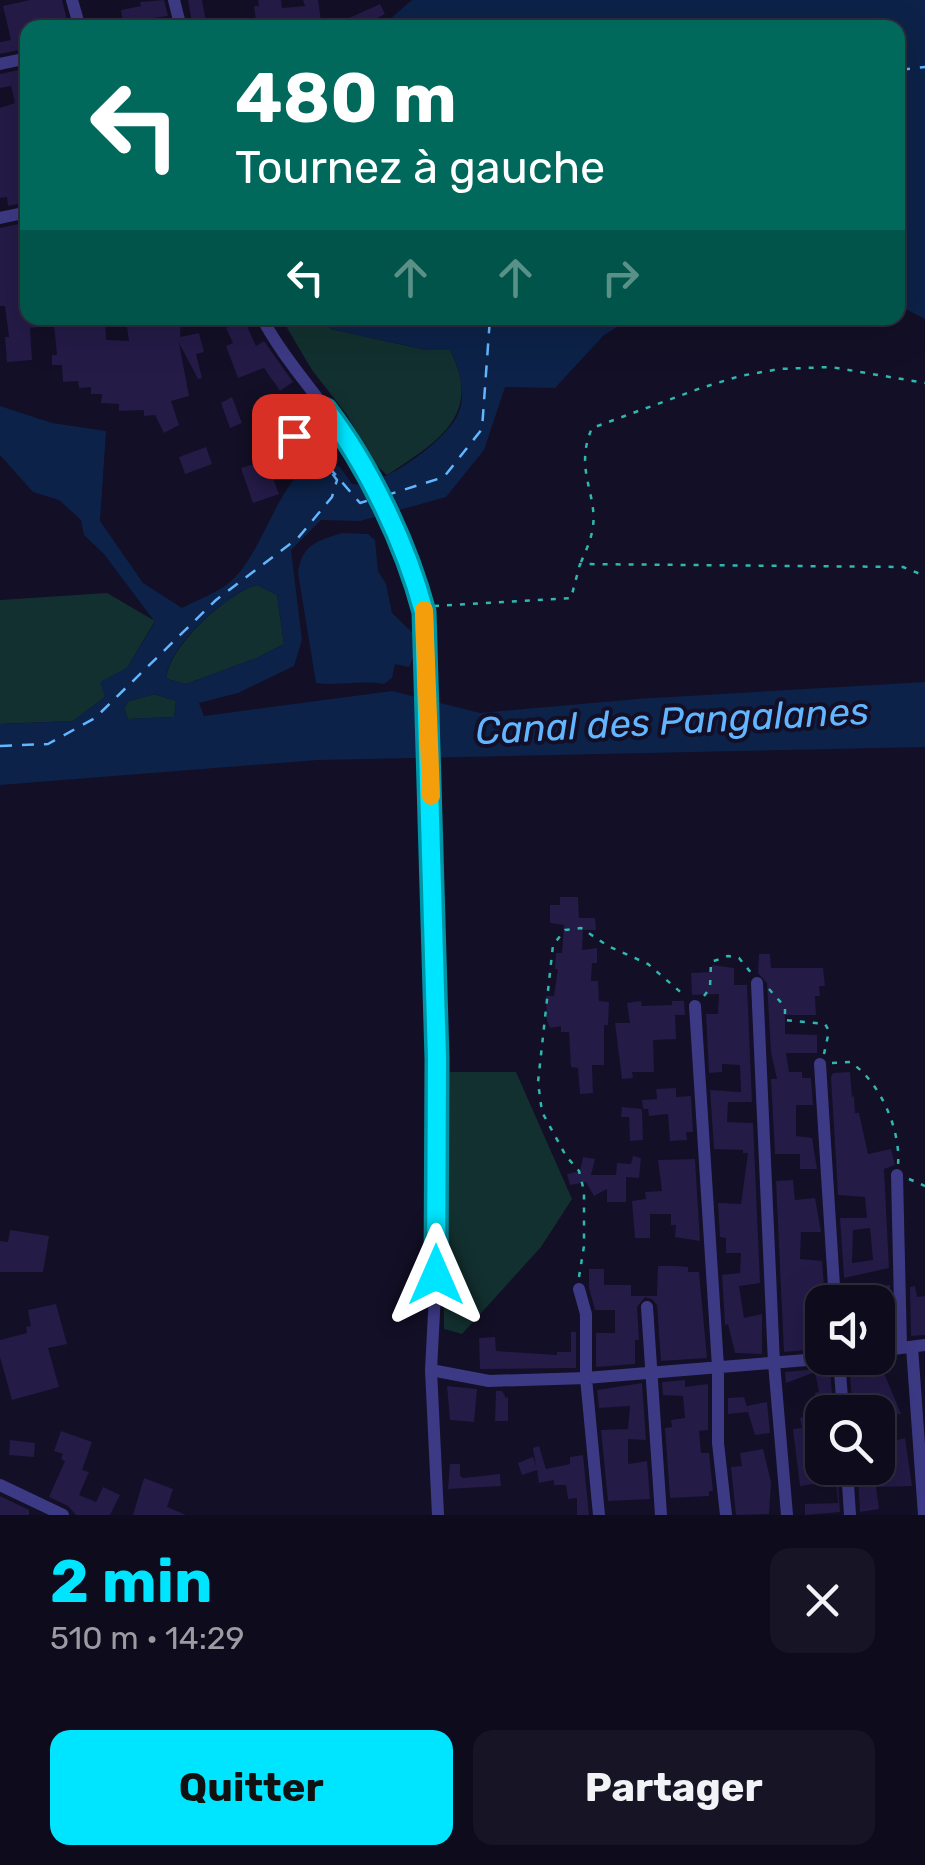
<!DOCTYPE html>
<html lang="fr">
<meta charset="utf-8">
<style>
body{margin:0;font-family:Rubik,sans-serif;background:#171425;color:#f1f3f6;height:100vh;display:flex;flex-direction:column;font-size:38px;white-space:nowrap}
*{box-sizing:border-box;margin:0}
p{font-size:32px;color:#9b9ba3}
.icon{flex:none;width:55px;height:55px;fill:none;stroke:currentColor;stroke-width:2;stroke-linecap:round;stroke-linejoin:round}
.map{position:relative;height:1515px;overflow:hidden}
.drawer{display:flex;flex-direction:column;background:#0e0b1c;flex:1}
.drawer>*{flex:none}
.top-card{position:absolute;left:20px;top:20px;width:885px;height:305px;border-radius:20px;box-shadow:0 10px 40px #0002,0 0 0 2px #2e2b3b;background:#00695c;color:#fff;overflow:hidden}
.buttons{position:absolute;left:805px;top:1285px;display:grid;gap:20px}
.buttons a{display:grid;place-items:center;width:90px;height:90px;border-radius:20px;background:#0e0b1c;box-shadow:0 10px 40px #0002,0 0 0 2px #2e2b3b;font-size:50px}
.pin{position:absolute;display:grid;place-items:center;width:85px;height:85px;color:#fff;margin:-42px;border-radius:20px;box-shadow:0 5px 15px #0006}
.me{position:absolute;width:110px;margin:-55px;rotate:0deg;stroke-linejoin:round;filter:drop-shadow(0 0 8px #0008)}
.turn{display:flex;align-items:center;gap:35px;height:210px;padding:0 50px;font-size:45px}
.turn .icon{width:130px;height:130px;stroke-width:2.5}
.turn b{display:block;font-size:70px;line-height:85px}
.lanes{display:flex;align-items:center;height:95px;padding:0 50px;background:#0003;justify-content:center;gap:50px;direction:ltr}
.lanes .off{opacity:.35}
.round{display:grid;place-items:center;flex:none;width:105px;height:105px;border-radius:20px;background:#171425}
.head{display:flex;align-items:center;justify-content:space-between;height:170px;padding:0 50px}
h1{font-size:60px;font-weight:700;line-height:75px;color:#00e5ff}
.button{display:flex;gap:20px;margin-top:auto;padding:20px 50px}
.button a{flex:1;height:115px;border-radius:20px;background:#00e5ff;color:#111;font-size:40px;font-weight:700;line-height:115px;text-align:center}
.button a+a{background:#171425;color:#f1f3f6}
.map>svg:first-child{display:block}
</style>
<div class="map">
<svg width="925" height="1515" viewBox="0 0 925 1515">
<rect width="100%" height="100%" fill="#130f26"/>
<path fill="#12302f" d="M291 318H320L331 329 426 350H450C484 415 437 442 387 475L375 464 347 415 312 370 287 328Z
M257 585 277 595 284 644 257 658 186 684 167 679C166 649 228 592 257 585Z
M107 593 155 621 127 668 101 682 105 697 73 721 0 724V600Z
M154 694 176 701 174 717 128 719 124 708 129 701Z
M442 1072H516L572 1199 541 1247 462 1334 444 1329Z"/>
<path fill="#0c2248" fill-rule="evenodd" d="M412 0H925V319L898 305V28L388 27 390 19Z
M320 318H632L604 335 555 388 505 387 484 450 446 497 360 521 321 520 291 550 302 640 294 666 238 693 199 703 204 716 392 691 480 713 637 699 925 682V747L318 760 0 785V724L73 721 105 697 100 682 127 668 155 622 104 554 84 535 81 520 59 500 33 492 0 455V406L52 423 106 431 100 521 143 583 182 608C197 600 217 593 230 582 265 552 277 477 320 458L340 467 352 484C380 489 442 443 456 418 468 397 460 369 450 350H426L331 329ZM257 585 277 595 284 644 257 658 186 684 167 679C165 649 228 592 257 585ZM155 694 176 701 174 717 128 719 124 708 129 701Z
M342 533 368 534 375 540 378 571 386 584 392 613 414 634 417 649 409 667 395 664 392 678 384 684C361 680 340 686 316 683L298 573C302 544 317 541 342 533Z"/>
<g fill="none" stroke-linecap="round" stroke-linejoin="round">
<path stroke="#62b6ff" stroke-width="2.5" stroke-dasharray="12 10" stroke-linecap="butt" d="M898 70 925 67
M328 466 360 503 376 498
M384 496 444 477 482 429 490 318
M0 746 48 744 95 718 216 600 298 538 332 497 337 480 320 458"/>
</g>
<path fill="#241b47" fill-rule="evenodd" d="M30 0H62L69 28H28V48L0 54V42L11 40 3 6Z
M164 0 168 16 123 22 121 10 141 6 140 2Z
M188 0H202L207 28H193Z
M258 0H281L282 8 305 6 303 0H318L322 28H257L254 6H259Z
M380 4 385 14 372 21 374 28H350L347 19Z
M28 68V202L8 206 7 197 0 198V108L15 103 11 86 0 88V74Z
M28 222V318H105L106 340 129 341 126 320 136 318H181L180 337 199 333 204 352 196 354 202 378 198 379 179 343 189 396 171 401 179 425 164 433 155 415 144 416V410L119 411V404L101 403 102 394H91V387L79 388 78 381 63 382 62 365H52V355H57L54 325 30 328 32 360 7 362 5 337H9L5 306H0V228Z
M244 320 256 346 264 341 293 382 280 391 264 368 238 378 226 346 233 343 226 328Z
M286 394 295 408 266 429 256 416Z
M232 397 242 423 230 428 221 403Z
M206 447 212 464 185 474 179 457Z
M266 460 279 494 253 503 241 468Z
M560 897H578L579 918H595L596 930H583L582 950 597 948V963H592L591 981H598L599 1001 609 1002 608 1025H604V1065H592L593 1093 580 1094 578 1068 571 1067 569 1032H561V1026L550 1028 547 1021 546 996H554L558 969H555L556 953H562L564 925 550 923V905H560Z
M759 954H770L771 968H823L825 986H819L820 996H815L816 1015H785V1034L817 1035V1053H786L789 1072H802V1078H811L813 1105H796V1136L812 1138 817 1169H800V1154H775L771 1079H777L771 1052 767 983 758 973Z
M712 965 734 968V985H747L752 1102H728L727 1122 753 1123 760 1283 739 1286 744 1318 762 1314V1354L735 1353 728 1324 725 1325 722 1275 740 1273 741 1253H726V1238L720 1237 718 1203 741 1204 748 1153H743V1150L714 1149 710 1090 741 1092 740 1065 722 1064V1072L709 1073 706 1014H718L719 994 692 995 691 973 711 972Z
M641 1001 642 1006 672 1005V1001H684L685 1015H675L676 1039 653 1040 654 1072H632L633 1078 622 1079 615 1023H630L627 1003Z
M850 1072 852 1097 854 1096 855 1113H859L868 1154 891 1149 895 1165 884 1169 889 1268 844 1278 840 1218H867L865 1197 838 1195 831 1077 833 1073ZM870 1228 873 1260 852 1263 853 1230Z
M676 1088V1097L691 1096 693 1132H686L687 1140 670 1141 668 1114 649 1116 648 1109H643L642 1100 657 1099 656 1089Z
M622 1107 642 1109 643 1140 630 1141 629 1117H621Z
M633 1156 641 1158 639 1178 626 1177V1202H607V1189L594 1196 586 1182 570 1185 567 1174 580 1171 583 1157 595 1159 591 1175H616L617 1163 631 1164Z
M695 1159 700 1241 675 1237 676 1225H671V1214H650V1238H635L632 1201 646 1199 645 1192 662 1191 658 1160Z
M793 1180 795 1200 815 1198 821 1232H801L800 1259 822 1261 825 1298 818 1299 820 1349 784 1352 776 1181Z
M10 1230 49 1236 43 1272H0V1241L8 1242Z
M658 1266H676L688 1267V1272H699L707 1358 661 1361 657 1305 652 1299 645 1297 637 1307 639 1340H635V1364L596 1367V1333H615V1310H595L589 1288V1269H604V1285H631V1296H657Z
M890 1285 891 1338 880 1339 878 1313 884 1312 883 1295H877L876 1286Z
M915 1286 917 1297 925 1296V1335L911 1336 910 1287Z
M56 1304 67 1344 48 1348 59 1387 12 1400 0 1357V1340L27 1333 26 1327 31 1326 28 1310Z
M571 1332H576V1368L480 1369 479 1338 495 1337 496 1351 557 1355V1352H571Z
M874 1360 879 1361 901 1414 853 1412 849 1364Z
M830 1368 833 1408 822 1411V1468L837 1470 840 1512 805 1515V1504L838 1503 836 1481 800 1486 793 1429 802 1428 800 1418 813 1414 810 1406 817 1403 815 1393 819 1392 815 1372 786 1383 785 1372Z
M685 1380V1387L708 1384V1430L699 1431 701 1453H709L713 1491H709V1496L670 1498 665 1428 672 1427 671 1420 685 1418 683 1396 663 1395 662 1382Z
M642 1383 646 1440 628 1439V1464L647 1461 650 1499 608 1501 601 1430 628 1429 630 1406 599 1408 597 1390Z
M447 1386 477 1389 474 1422 450 1420Z
M496 1391H502L506 1398 508 1397V1421H495Z
M744 1397 748 1410 747 1406 767 1402 770 1433 755 1435 748 1412 728 1414V1398Z
M61 1431 92 1442 82 1470 89 1472 79 1495 96 1502 103 1487 120 1495 110 1515H76L68 1506 49 1497 65 1461 61 1459 63 1454 54 1451Z
M905 1438 912 1486 876 1487 879 1509 860 1512 858 1478 873 1476V1469H878V1441L890 1442Z
M10 1440 35 1443 34 1457 9 1455Z
M539 1446 546 1469 570 1464V1457L583 1455 589 1515H577V1498L568 1499 566 1485H554V1480L539 1483 537 1470 522 1475 518 1463 533 1457 536 1466 533 1448Z
M763 1449 771 1482 769 1514 736 1515 731 1467 742 1466 740 1453Z
M450 1464H460V1476L463 1478 500 1474 501 1486 448 1489Z
M144 1478 173 1489 167 1507 186 1515H133Z
M0 1496 29 1510V1515H0Z"/>
<g fill="none" stroke-linecap="round" stroke-linejoin="round">
<path stroke="#2fb8b0" stroke-width="2.5" stroke-dasharray="5 8" stroke-linecap="butt" d="M581 562C585 553 590 542 592 532 600 496 573 471 592 428L701 388 740 376 779 369 831 367 925 383
M434 606 571 598 580 564 903 567 925 576
M769 989 785 1007V1020L825 1024 829 1031 824 1054
M704 996 710 988 711 962 728 956 739 958 752 974
M832 1063 850 1062C880 1081 901 1130 898 1165
M909 1179 925 1186
M579 1277 584 1246V1191L579 1171 566 1156 542 1112 538 1082 553 945 565 930 581 928 608 946 648 964 685 996"/>
<path stroke="#3d3a85" stroke-width="12" d="M72 0 80 28
M174 0 181 28
M0 64 28 58
M0 218 28 212
M262 318C283 358 316 393 341 431 376 485 407 549 424 612L437 1059 436 1275 431 1370 438 1515
M312 422 319 435 318 445 307 455 282 462 275 457 276 450 326 410
M757 983 774 1363 787 1515
M695 1006 718 1367V1443L726 1515
M820 1064 835 1302
M897 1175 901 1348
M579 1289 586 1314V1378L599 1515
M647 1307 661 1515
M912 1347 924 1515
M878 1351 925 1345
M839 1358 843 1412
M431 1370 489 1381 586 1378 831 1358
M847 1468 850 1515
M0 1485 63 1515"/>
</g>
<g fill="none" stroke-linecap="round" stroke-linejoin="round">
<defs>
<path id="route" d="M294 436 326 410C368 465 406 544 424 612L437 1059 436 1275"/>
</defs>
<use href="#route" stroke="#0095a6" stroke-width="25"/>
<use href="#route" stroke="#00e5ff" stroke-width="18"/>
<path stroke="#f59e0b" stroke-width="18" d="M424 610 431 796"/>
</g>
<g text-anchor="middle" stroke-width="8" stroke-linejoin="round" paint-order="stroke">
<g font-size="38" font-style="italic" fill="#62b6ff" stroke="#130f26">
<text transform="translate(672 721) rotate(-3)" y="13">Canal des Pangalanes</text>
</g>
</g>
</svg>
<div class="buttons">
<a><svg class="icon" aria-label="sound" viewBox="0 0 24 24"><path d="M4 9h4l5-4v14l-5-4H4zM17 9q2 3 0 6"/></svg></a>
<a><svg class="icon" aria-label="search" viewBox="0 0 24 24"><circle cx="10" cy="10" r="6"/><path d="M15 15l6 6"/></svg></a>
</div>
<div class="pin" style="left:294px;top:436px;background:#d93025"><svg class="icon" aria-label="arrive" viewBox="0 0 24 24"><path d="M6 21V4h12l-3 4 3 4H6"/></svg></div>
<svg class="me" style="left:436px;top:1275px" viewBox="-20 -20 40 40"><path d="M0-17L14 15 0 8-14 15z" fill="#00e5ff" stroke="#fff" stroke-width="4"/></svg>
<div class="top-card">
<div class="turn"><svg class="icon" aria-label="left" viewBox="0 0 24 24"><path d="M17 20v-9H6M10 6l-5 5 5 5"/></svg><div><b>480 m</b>Tournez à gauche</div></div>
<div class="lanes"><svg class="icon" aria-label="left" viewBox="0 0 24 24"><path d="M17 20v-9H6M10 6l-5 5 5 5"/></svg><svg class="icon off" aria-label="ahead" viewBox="0 0 24 24"><path d="M12 20V5M6 11l6-6 6 6"/></svg><svg class="icon off" aria-label="ahead" viewBox="0 0 24 24"><path d="M12 20V5M6 11l6-6 6 6"/></svg><svg class="icon off" aria-label="right" viewBox="0 0 24 24"><path d="M7 20v-9h11M14 6l5 5-5 5"/></svg></div>
</div>
</div>
<section class="drawer">
<div class="head"><div><h1>2 min</h1><p>510 m · 14:29</p></div><a class="round"><svg class="icon" aria-label="close" viewBox="0 0 24 24"><path d="M6 6l12 12M18 6L6 18"/></svg></a></div>
<div class="button"><a>Quitter</a><a>Partager</a></div>
</section>
